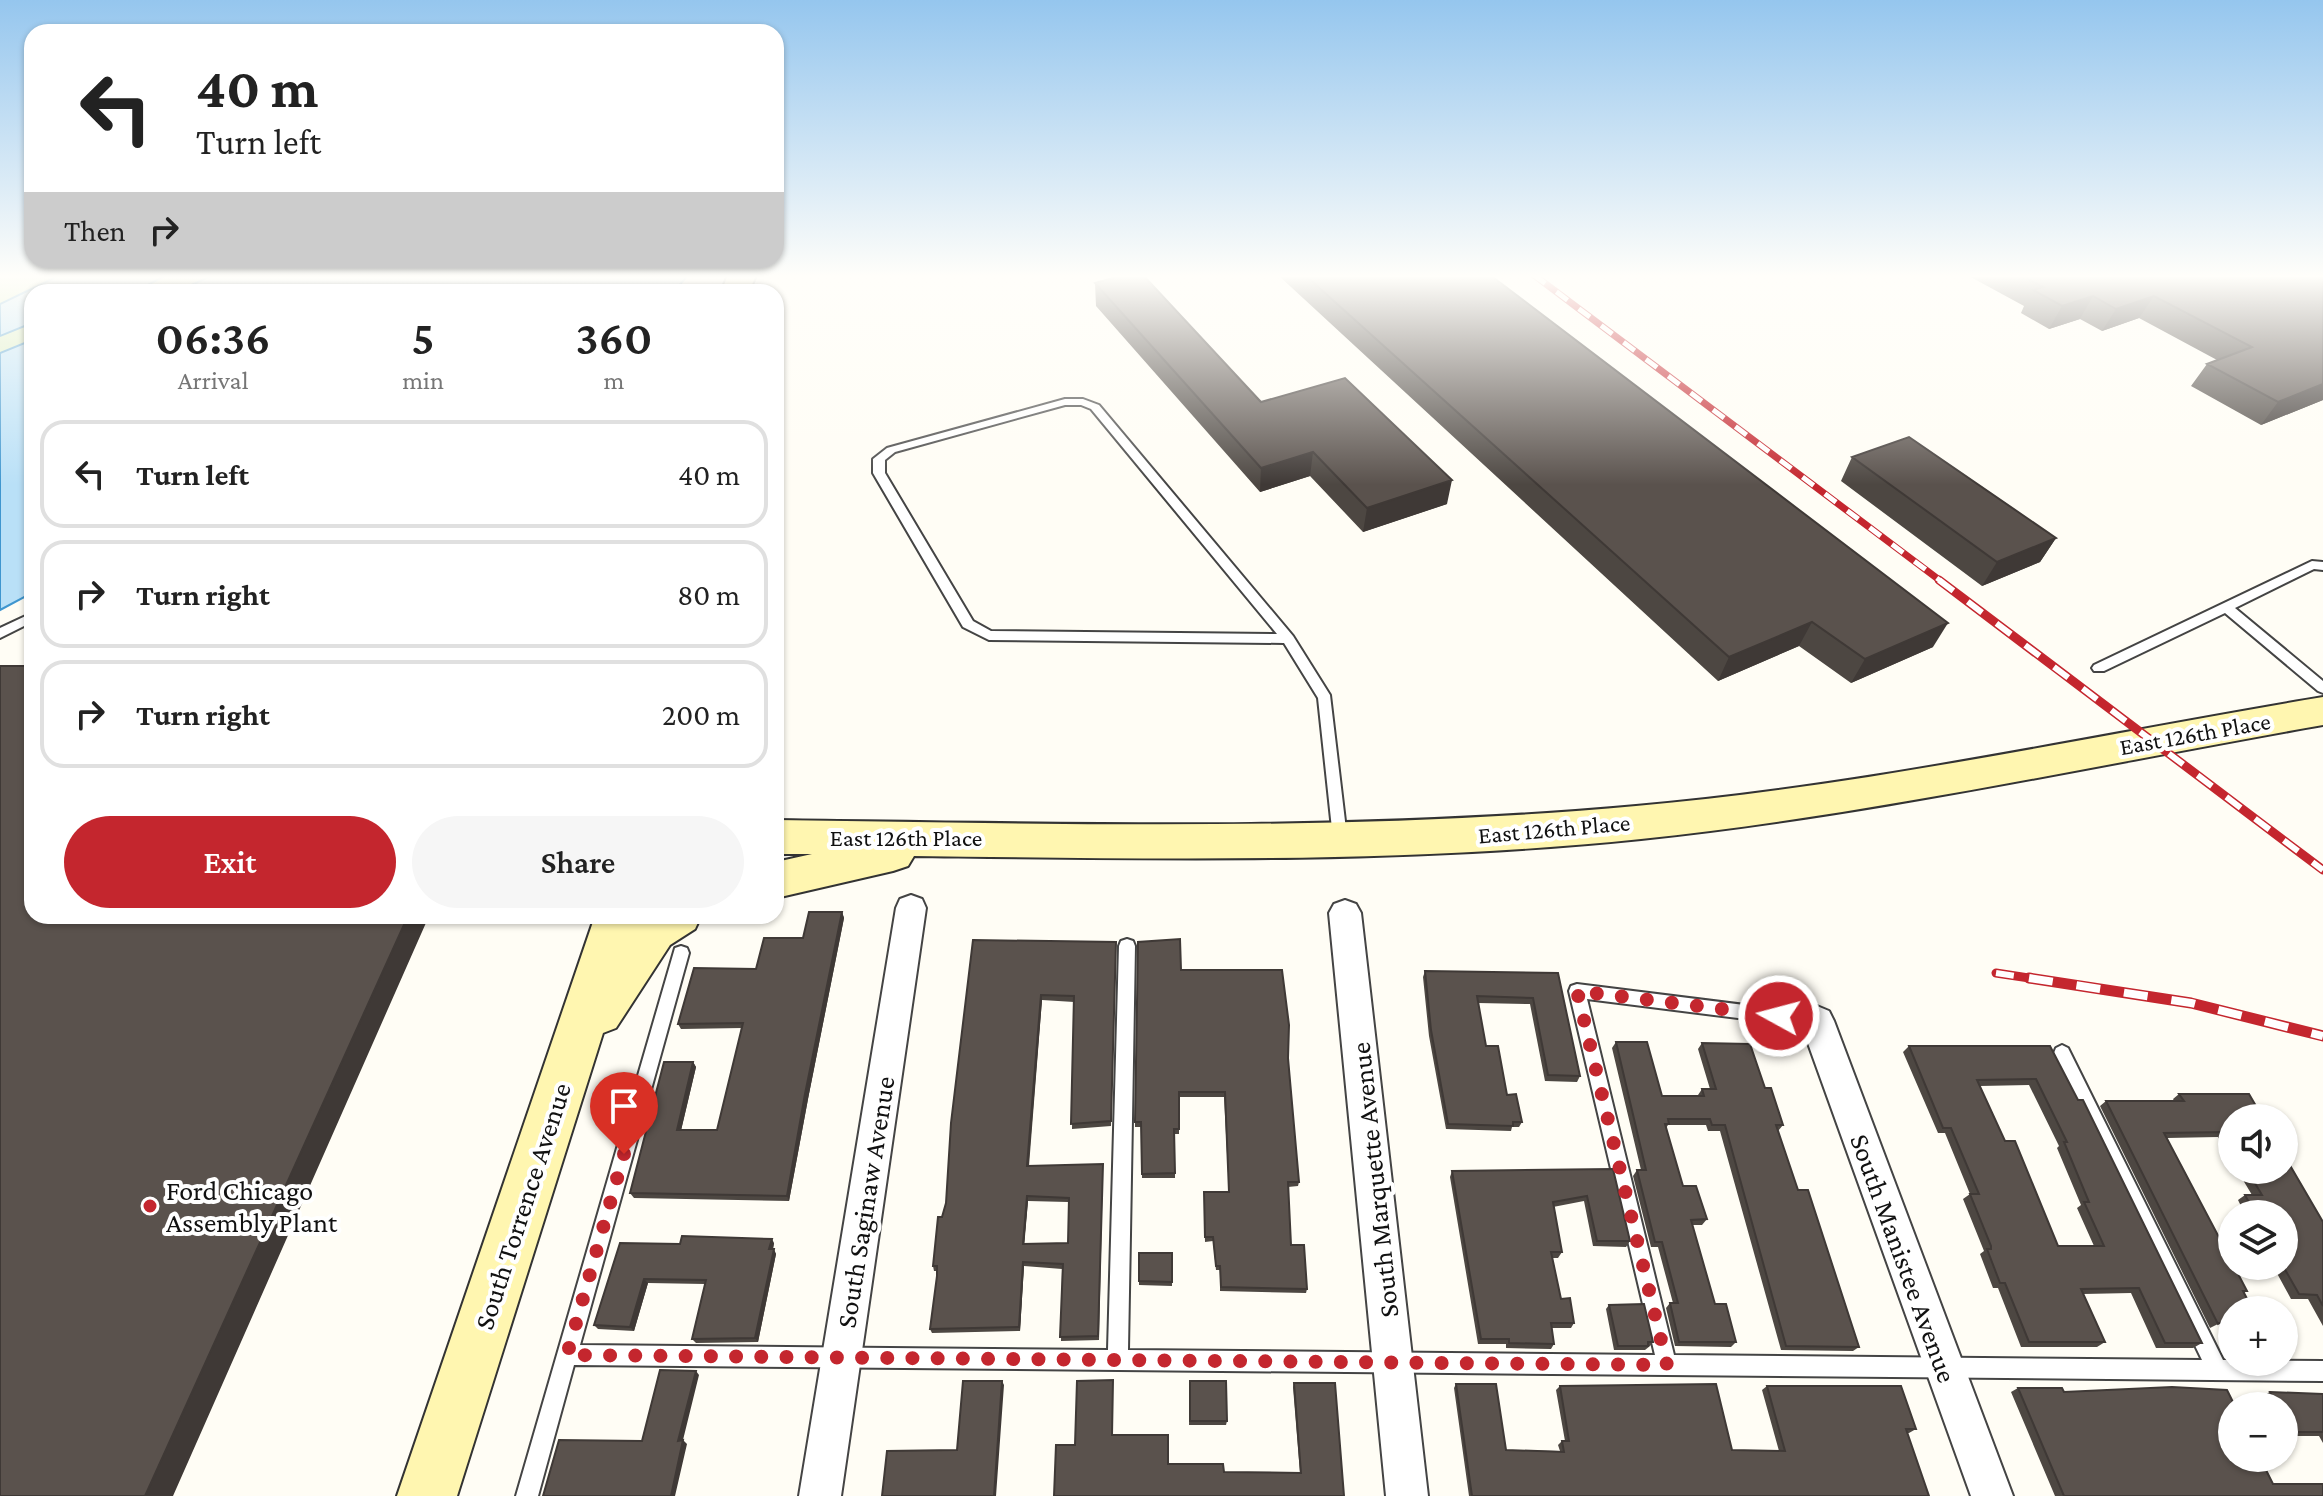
<!DOCTYPE html>
<meta charset="utf-8">
<style>
body{margin:0;font-family:"Crimson Pro",serif;background:#f6f6f6;color:#222;height:100vh;display:flex;flex-direction:column;font-size:30px;white-space:nowrap}
*{box-sizing:border-box;margin:0}
p{font-size:26px;color:#767676}
.icon{flex:none;width:44px;height:44px;fill:none;stroke:currentColor;stroke-width:2;stroke-linecap:round;stroke-linejoin:round}
.map{position:relative;flex:1;overflow:hidden}
.panel{position:absolute;left:24px;top:284px;width:760px;height:640px;display:flex;flex-direction:column;background:#fff;border-radius:24px;box-shadow:0 2px 6px #0004}
.panel>*{flex:none}
.top-card{position:absolute;left:24px;top:24px;width:760px;height:244px;border-radius:24px;box-shadow:0 2px 6px #0004;background:#fff;color:#222;overflow:hidden}
.tools{position:absolute;left:2218px;top:1104px;display:grid;gap:16px}
.tools a{display:grid;place-items:center;width:80px;height:80px;border-radius:50%;background:#fff;box-shadow:0 2px 6px #0004;font-size:40px}
.pin{position:absolute;display:grid;place-items:center;width:68px;height:68px;color:#fff;margin:-82px -34px;border-radius:50% 50% 50% 0;rotate:-45deg;box-shadow:0 0 8px #0007}
.pin .icon{rotate:45deg}
.me{position:absolute;width:88px;margin:-44px;rotate:277deg;stroke-linejoin:round;filter:drop-shadow(0 0 6px #0008)}
.turn{display:flex;align-items:center;gap:28px;height:168px;padding:0 40px;font-size:36px}
.turn .icon{width:104px;height:104px;stroke-width:2.5}
.turn b{display:block;font-size:56px;line-height:68px}
.then{display:flex;align-items:center;height:76px;padding:0 40px;background:#0003;gap:16px;font-size:30px}
.eta{display:flex;justify-content:space-evenly;align-items:center;height:136px;text-align:center}
.eta b{font-size:48px;font-weight:600;line-height:56px}
.primary-button{display:flex;gap:16px;margin-top:auto;padding:16px 40px}
.primary-button a{flex:1;height:92px;border-radius:48px;background:#c4262e;color:#fff;font-size:32px;font-weight:600;line-height:92px;text-align:center}
.primary-button a+a{background:#f6f6f6;color:#222}
ul{padding:0;list-style:none}
li{display:flex;align-items:center;gap:24px;height:108px;margin:0 16px 12px;padding:0 24px;border:4px solid #e0e0e0;border-radius:24px}
li div{flex:1}
li b{display:block;font-size:30px}
li em{font-style:normal}
.map>svg:first-child{display:block}
</style>
<div class="map">
<svg width="2323" height="1496" viewBox="0 0 2323 1496">
<rect width="100%" height="100%" fill="#fffdf5"/>
<path fill="#d5ebbd" d="M0 275H213L176 292H32V340L0 353Z"/>
<path fill="#b9e0f7" stroke="#3f96cf" stroke-width="2" d="M60 275H166L135 292H32V323L0 336V304Z
M213 275H688L677 288 663 292H176Z
M32 340V593L0 610V353Z"/>
<g fill="none" stroke-linecap="round" stroke-linejoin="round">
<defs>
<path id="lane" d="M1065 399H1083L1099 405 1293 636 1330 695 1347 838 1345 842H1335L1333 838 1318 698 1284 643 989 640 963 627 873 473V459L887 448ZM1065 405H1081L1091 409 1277 634 991 631 973 621 885 473V460L895 452Z
M2312 561 2323 562V570L2314 569 2235 608 2323 681V693L2318 691 2225 613 2104 671H2094L2092 668 2094 665Z
M32 613V622L0 638V628Z
M1127 939 1133 941 1135 946 1128 1350 1655 1355 1569 991 1571 986 1577 984 1817 1014 1823 1016 1825 1021 1823 1026 1817 1028 1587 999 1674 1355 2202 1360 2054 1053 2056 1048 2062 1045 2068 1048 2223 1360 2323 1361V1381L574 1365 538 1496H516L675 948 681 946 687 948 689 953 580 1345 1108 1350 1119 946 1121 941Z"/>
<path id="street" d="M911 895 922 899 926 908 841 1496H799L896 908 900 899Z
M1345 900 1356 904 1361 913 1428 1496H1386L1329 913 1334 904Z
M1817 1006 1829 1011 1834 1021 2013 1496H1971L1800 1021 1805 1011Z"/>
<path id="secondary" d="M728 275H756L749 292H721Z
M2323 697V725C2096 765 1870 815 1641 839 1400 864 1155 859 914 856L908 866 893 871 776 898V862L812 854H776V820C1062 824 1350 832 1636 806 1867 786 2094 735 2323 697Z
M595 916H701L695 929 670 945 616 1028 603 1033 457 1496H397Z"/>
</defs>
<use href="#lane" stroke="#444" stroke-width="4"/>
<use href="#street" stroke="#444" stroke-width="4"/>
<use href="#secondary" stroke="#333" stroke-width="4"/>
<use href="#lane" fill="#fff" fill-rule="evenodd"/>
<use href="#street" fill="#fff" fill-rule="evenodd"/>
<use href="#secondary" fill="#fff6b0" fill-rule="evenodd"/>
<defs>
<path id="rail-far2" d="M1534 275 1942 582"/>
<path id="rail-far1" d="M1939 580 2323 870
M1996 973 2042 980"/>
<path id="rail" d="M2029 978 2191 1003 2323 1036"/>
</defs>
<use href="#rail-far2" stroke="#c4262e" stroke-width="7"/>
<use href="#rail-far1" stroke="#c4262e" stroke-width="9"/>
<use href="#rail" stroke="#c4262e" stroke-width="11"/>
<use href="#rail-far2" stroke="#fff" stroke-width="5" stroke-dasharray="14" stroke-linecap="butt"/>
<use href="#rail-far1" stroke="#fff" stroke-width="6" stroke-dasharray="18" stroke-linecap="butt"/>
<use href="#rail" stroke="#fff" stroke-width="8" stroke-dasharray="24" stroke-linecap="butt"/>
</g>
<path fill="#4d4742" fill-rule="evenodd" d="M1278 275H1490L1933 647 1851 683 1799 646 1718 681Z
M1967 275H2323V400L2261 425 2191 386 2207 364 2217 360 2139 318 2102 331 2080 319 2049 329 2021 313 2024 306Z
M1095 283 1261 402 1447 504 1363 532 1310 476 1260 492 1096 306Z
M1852 457 2056 538 2040 562 1982 586 1841 481Z
M842 912 844 918 808 1099 789 1201 634 1198 630 1193 693 1062 696 1067 681 1130H717L742 1028 681 1029 678 1024Z
M973 940 1116 942 1111 1126 1072 1129 1074 1002 1042 1000 1029 1166 1103 1169 1099 1340 1061 1341 1062 1269 1024 1266 1020 1331 932 1333 930 1329 937 1276V1271H934L933 1266 946 1203ZM1028 1201 1068 1202V1243L1024 1244Z
M1181 970 1288 1058 1299 1182 1298 1186 1288 1187 1291 1245 1307 1289 1306 1293 1220 1291V1270H1216L1213 1241 1205 1242 1204 1197 1229 1192 1224 1097H1179V1134H1175V1178H1142L1141 1127H1135V1122Z
M1425 971 1558 973 1580 1076 1577 1082 1545 1081 1530 1004 1478 1003 1486 1046 1507 1095 1522 1122 1519 1127H1512L1511 1131 1446 1129 1429 1036 1423 977Z
M1616 1042 1662 1096H1698V1095L1702 1089H1710L1698 1049 1702 1043 1765 1088 1783 1125 1778 1131 1798 1190 1859 1347 1853 1351 1781 1350 1720 1131H1708L1706 1125H1668L1666 1128 1683 1186 1707 1219 1702 1225H1692L1715 1304 1736 1342 1731 1347 1675 1346 1666 1308 1670 1303H1673L1658 1247H1651L1633 1176 1637 1170H1641L1612 1048Z
M1909 1046H2050L2202 1343 2193 1348H2156L2131 1293 2083 1294 2105 1342 2097 1347H2021L1998 1288H1993L1980 1254 1984 1251 1963 1199 1970 1194 1945 1133H1938L1903 1052ZM2029 1085 2059 1146 2057 1148 2081 1205 2077 1208 2094 1246H2058L2005 1141 1980 1086Z
M2179 1094 2232 1118V1161L2218 1137 2167 1138 2247 1291 2244 1293 2232 1310V1338L2224 1321 2210 1328 2100 1106 2106 1101H2174L2173 1099Z
M1613 1169 1630 1241 1626 1247 1593 1246 1584 1201 1553 1207 1562 1252 1558 1258H1552L1561 1299 1574 1323 1571 1328H1551L1554 1344 1551 1349 1506 1348V1344H1478L1450 1177 1452 1171Z
M2237 1170H2284L2323 1222V1326L2308 1299H2291L2273 1266H2284V1214H2245L2238 1200 2245 1195H2252Z
M774 1243 773 1249 776 1254 758 1342 696 1343 692 1339 705 1284 648 1283 634 1331 598 1329 594 1325 680 1244Z
M1139 1253H1172V1286L1139 1285Z
M1609 1305 1653 1342 1650 1346 1645 1350H1614L1606 1309Z
M1190 1381 1227 1421 1226 1425H1189Z
M1294 1383 1344 1496H1054L1075 1445 1112 1435 1168 1464 1224 1472 1300 1473 1293 1387Z
M1456 1384 1506 1450 1560 1451 1558 1445 1562 1441H1565L1556 1390 1560 1386 1732 1450 1779 1451 1762 1390 1767 1386 1916 1429 1909 1433H1907L1929 1496H1469L1454 1388Z
M2018 1388 2064 1392 2273 1484 2323 1496H2055L2011 1392Z
M2270 1392 2323 1394V1443L2319 1436H2284V1406H2266L2261 1396Z"/>
<path fill="#3f3936" d="M2093 296 2080 319 2049 329 2062 306Z
M2154 296 2139 318 2102 331 2116 309Z
M2323 384V400L2261 425 2278 402Z
M1313 452 1310 476 1260 492 1261 468Z
M1452 480 1447 504 1363 532 1367 508Z
M2056 538 2040 562 1982 586 1997 562Z
M1812 622 1799 646 1718 681 1729 657Z
M1948 623 1933 647 1851 683 1865 659Z
M842 912 844 918 808 1099 789 1201 787 1196 805 1094Z
M408 916H429L173 1496H145Z
M1041 995 1042 1000 1028 1171 1027 1166Z
M693 1062 696 1067 680 1135 677 1130Z
M1027 1196 1028 1201 1024 1248 1023 1244Z
M772 1239 774 1243 772 1254 769 1249Z
M774 1249 776 1254 758 1342 755 1338Z
M1023 1262 1024 1266 1020 1331 1019 1327Z
M644 1279 648 1283 634 1331 630 1327Z
M696 1371 699 1375 682 1444 678 1441Z
M1002 1381 1004 1385 996 1496H994Z
M683 1440 687 1444 675 1496H671Z"/>
<path fill="#5a524d" stroke="#3f3936" stroke-width="2" fill-rule="evenodd" d="M1123 275H1143L1261 402 1345 378 1452 480 1367 508 1313 452 1261 468 1095 283Z
M1305 275H1490L1948 623 1865 659 1812 622 1729 657Z
M2020 275H2323V384L2278 402 2207 364 2252 347 2154 296 2116 309 2093 296 2062 306 2033 290 2043 287Z
M1909 437 2056 538 1997 562 1852 457Z
M0 666H32V916H408L145 1496H0Z
M809 912H842L805 1094 787 1196 630 1193 664 1062H693L677 1130H717L743 1023 678 1024 694 968 756 969 764 938H803Z
M1180 939 1181 970H1282L1289 1025 1288 1058 1299 1182H1288L1291 1245H1304L1307 1289 1221 1287 1220 1266H1216L1213 1237H1205L1204 1192H1229L1225 1092H1179V1129H1174L1175 1173 1142 1174 1141 1122H1135L1138 942Z
M973 940 1116 942 1111 1121 1071 1124 1074 996 1041 995 1027 1166 1103 1164 1098 1336 1060 1337 1063 1264 1023 1262 1019 1327 930 1329 937 1276V1266H933L938 1217H942L946 1203 951 1123ZM1027 1196 1069 1198 1068 1243 1023 1244Z
M1425 971 1558 973 1580 1076 1548 1075 1533 998 1477 996 1486 1046H1498L1507 1095 1516 1094 1522 1122H1513V1126L1448 1124 1431 1030Z
M1616 1042H1647L1662 1096H1704L1702 1089H1716L1702 1043 1750 1044 1765 1088H1771L1783 1125H1776L1798 1190H1808L1859 1347 1786 1346 1725 1125H1712L1710 1119H1668L1669 1124H1665L1683 1186H1696L1707 1219 1691 1220 1715 1304H1726L1736 1342H1679L1670 1303H1678L1662 1242H1655L1637 1170H1646Z
M1909 1046H2050L2078 1100H2083L2202 1343H2165L2139 1288 2081 1289 2105 1342H2029L2005 1283H2000L1987 1249H1991V1246L1970 1194H1979L1951 1128H1943ZM2036 1079 2067 1142H2064L2089 1202H2084L2104 1246H2058L2015 1141H2005L1977 1080Z
M2179 1094H2249L2263 1118H2232V1144L2225 1132 2164 1133 2232 1262V1266H2234L2247 1291H2243L2253 1310H2232V1318L2231 1317 2218 1324 2106 1101H2184Z
M2284 1155 2323 1222V1306L2317 1295 2299 1294 2283 1266 2284 1214H2255L2245 1195H2262L2247 1170H2284Z
M1613 1169 1630 1241H1597L1587 1196 1553 1202 1562 1252H1551L1561 1299 1570 1298 1574 1323H1551L1554 1344 1509 1343V1339H1481L1452 1171Z
M682 1236 772 1239 769 1249H774L755 1338 692 1339 706 1280 644 1279 630 1327 594 1325 620 1243 680 1244Z
M1139 1253H1172V1282L1139 1281Z
M1644 1304 1653 1342H1648V1346H1618L1609 1305Z
M660 1370 696 1371 678 1441 683 1440 671 1496H543L559 1440 642 1441Z
M1113 1380 1112 1435H1168V1464H1223L1224 1472 1301 1473 1294 1383H1335L1344 1496H1054L1056 1445H1075L1077 1381Z
M963 1381H1002L994 1496H882L887 1451 957 1450Z
M1190 1381H1226L1227 1421H1190Z
M1456 1384H1496L1506 1450 1564 1452 1562 1441H1569L1560 1386 1716 1384 1732 1450 1785 1451 1767 1386H1901L1916 1429H1906L1929 1496H1472Z
M2172 1387 2227 1390 2235 1406H2232V1458H2260L2273 1484H2323V1496H2064L2018 1388H2062L2064 1392Z
M2270 1392 2323 1394V1432H2290L2284 1420V1406H2277Z"/>
<linearGradient id="sky" x2="0" y2="1"><stop stop-color="#95c6ee"/><stop offset="0.57" stop-color="#fffefa"/><stop offset="1" stop-color="#fffefa" stop-opacity="0"/></linearGradient>
<rect width="2323" height="485" fill="url(#sky)"/>
<g fill="none" stroke-linecap="round" stroke-linejoin="round">
<path stroke="#c4262e" stroke-width="14" stroke-dasharray="0 25.2" d="M624 1154 567 1355 1667 1365 1577 991 1779 1016"/>
</g>
<circle fill="#c4262e" stroke="#fff" stroke-width="3" cx="150" cy="1206" r="8"/>
<g text-anchor="middle" stroke-width="8" stroke-linejoin="round" paint-order="stroke">
<g font-size="24" fill="#111" stroke="#fff">
<text transform="translate(2195 734) rotate(-10)" y="8">East 126th Place</text>
<text transform="translate(1554 829) rotate(-5)" y="8">East 126th Place</text>
<text x="906" y="846">East 126th Place</text>
</g>
<g font-size="28" fill="#111" stroke="#fff">
<text transform="translate(1374 1180) rotate(-96)" y="10">South Marquette Avenue</text>
<text transform="translate(865 1202) rotate(-81)" y="10">South Saginaw Avenue</text>
<text transform="translate(522 1206) rotate(-72)" y="10">South Torrence Avenue</text>
<text transform="translate(1904 1258) rotate(70)" y="10">South Manistee Avenue</text>
</g>
<g font-size="28" fill="#111" stroke="#fff" text-anchor="start">
<text x="166" y="1200">Ford Chicago<tspan x="166" dy="32">Assembly Plant</tspan></text>
</g>
</g>
</svg>
<div class="tools">
<a><svg class="icon" aria-label="sound" viewBox="0 0 24 24"><path d="M4 9h4l5-4v14l-5-4H4zM17 9q2 3 0 6"/></svg></a>
<a><svg class="icon" aria-label="layers" viewBox="0 0 24 24"><path d="M12 4l9 5-9 5-9-5zM3 14l9 5 9-5"/></svg></a>
<a>+</a>
<a>−</a>
</div>
<div class="pin" style="left:624px;top:1154px;background:#d93025"><svg class="icon" aria-label="arrive" viewBox="0 0 24 24"><path d="M6 21V4h12l-3 4 3 4H6"/></svg></div>
<svg class="me" style="left:1779px;top:1016px" viewBox="-20 -20 40 40"><circle r="17" fill="#c4262e" stroke="#fff" stroke-width="3"/><path d="M0-11L8 9 0 5-8 9z" fill="#fff"/></svg>
<div class="top-card">
<div class="turn"><svg class="icon" aria-label="left" viewBox="0 0 24 24"><path d="M17 20v-9H6M10 6l-5 5 5 5"/></svg><div><b>40 m</b>Turn left</div></div>
<div class="then">Then<svg class="icon" aria-label="right" viewBox="0 0 24 24"><path d="M7 20v-9h11M14 6l5 5-5 5"/></svg></div>
</div>
<section class="panel">
<div class="eta">
<div><b>06:36</b><p>Arrival</p></div>
<div><b>5</b><p>min</p></div>
<div><b>360</b><p>m</p></div>
</div>
<ul>
<li><svg class="icon" aria-label="left" viewBox="0 0 24 24"><path d="M17 20v-9H6M10 6l-5 5 5 5"/></svg><div><b>Turn left</b></div><em>40 m</em></li>
<li><svg class="icon" aria-label="right" viewBox="0 0 24 24"><path d="M7 20v-9h11M14 6l5 5-5 5"/></svg><div><b>Turn right</b></div><em>80 m</em></li>
<li><svg class="icon" aria-label="right" viewBox="0 0 24 24"><path d="M7 20v-9h11M14 6l5 5-5 5"/></svg><div><b>Turn right</b></div><em>200 m</em></li>
</ul>
<div class="primary-button"><a>Exit</a><a>Share</a></div>
</section>
</div>
